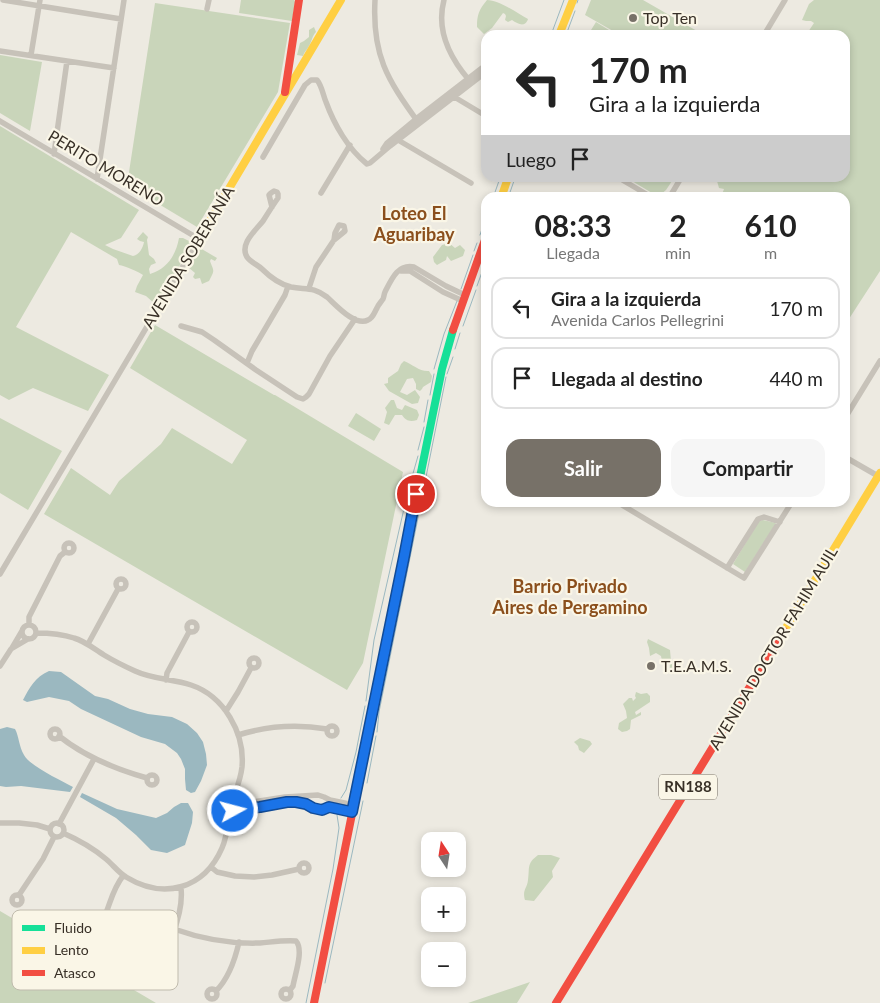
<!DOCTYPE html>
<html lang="es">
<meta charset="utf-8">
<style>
body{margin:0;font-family:Lato,sans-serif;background:#f6f6f6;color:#222;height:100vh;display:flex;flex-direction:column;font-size:19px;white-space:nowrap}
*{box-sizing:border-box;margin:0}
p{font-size:16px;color:#767676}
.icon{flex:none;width:28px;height:28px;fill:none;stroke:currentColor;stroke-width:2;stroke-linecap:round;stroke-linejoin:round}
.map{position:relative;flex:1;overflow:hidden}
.sheet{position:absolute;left:481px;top:192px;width:369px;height:315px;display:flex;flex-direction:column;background:#fff;border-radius:15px;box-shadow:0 2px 8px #0003}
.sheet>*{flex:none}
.top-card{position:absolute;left:481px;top:30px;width:369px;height:152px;border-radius:15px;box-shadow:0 2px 8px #0003;background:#fff;color:#222;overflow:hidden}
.needle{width:32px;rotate:348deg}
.controls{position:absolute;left:421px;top:832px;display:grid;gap:10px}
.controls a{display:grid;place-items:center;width:45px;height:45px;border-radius:10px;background:#fff;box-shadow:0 2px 8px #0003;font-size:25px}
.pin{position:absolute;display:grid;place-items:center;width:42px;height:42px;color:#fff;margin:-21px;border:2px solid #fff;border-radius:50%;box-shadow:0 1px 5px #0007}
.me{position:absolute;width:55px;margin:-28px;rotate:83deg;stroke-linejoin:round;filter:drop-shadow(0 0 4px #0008)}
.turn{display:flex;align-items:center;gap:18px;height:105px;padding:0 25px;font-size:22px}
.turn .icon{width:65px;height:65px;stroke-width:2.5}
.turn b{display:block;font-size:35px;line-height:42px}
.then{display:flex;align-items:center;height:48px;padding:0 25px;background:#0003;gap:10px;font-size:19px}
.eta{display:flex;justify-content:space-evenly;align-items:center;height:85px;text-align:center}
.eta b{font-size:30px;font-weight:700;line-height:35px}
.button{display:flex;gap:10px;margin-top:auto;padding:10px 25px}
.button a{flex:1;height:58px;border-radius:15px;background:#777168;color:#fff;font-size:20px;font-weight:700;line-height:58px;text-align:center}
.button a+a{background:#f6f6f6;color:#222}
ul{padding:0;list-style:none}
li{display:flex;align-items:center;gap:15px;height:62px;margin:0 10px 8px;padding:0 15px;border:2px solid #e0e0e0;border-radius:15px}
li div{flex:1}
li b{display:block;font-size:19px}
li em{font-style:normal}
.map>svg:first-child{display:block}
</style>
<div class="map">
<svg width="880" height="1003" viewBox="0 0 880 1003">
<rect width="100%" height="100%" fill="#edeae1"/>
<path fill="#c9d5ba" d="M241 0H294L295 2 292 21 239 13Z
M487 0C499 0 517 13 528 19 525 28 518 24 512 20L508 22 505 20 506 16 505 14 503 13 492 28 484 34 477 27C477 14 479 10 487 0Z
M591 0H643L704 35H620L585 15Z
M814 0H880V271L845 325V198L721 197 724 189 719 188 717 181 720 178H845V35H806L814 23 811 21H806L802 20 809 4Z
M155 3 290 23 278 92 197 227 127 185Z
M596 22 617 35H588Z
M314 27 316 32C312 36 312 41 309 46 307 50 304 52 303 56L297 55 300 43 304 41 309 37V30Z
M0 55 42 62 30 131 0 113Z
M0 126 139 210 121 238 105 245 113 249 133 256C139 255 143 248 144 242L140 241 137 239 143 232 148 237 147 240 149 255 154 259 156 263 151 265 149 269 150 274C167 269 176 255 179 238H183L189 241 191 245C186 251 184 256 181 263 175 275 164 294 155 304L146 296 135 292 137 286 143 275C139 272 125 266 119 265L117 259 71 232 16 327 109 375 88 411 33 388 9 400 0 395Z
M627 178H674L666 190 660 195 652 193Z
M449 243 455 248 460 245 465 250 463 256 451 261 447 256 446 260 437 265 434 262 433 257 442 245Z
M200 248 217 258 215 261 211 259 210 261C214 272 215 269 209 281L202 284 200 278 195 279 193 277 195 273 188 267 192 257 198 253Z
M155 325 274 395H275L403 472 363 663 347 690 44 514 71 468 110 495 119 481 161 444 172 428 232 464 247 440 130 368Z
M404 361C412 364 420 372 429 371L432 376 431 382 423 387 422 389 420 391 416 389V384L413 378 407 379 400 392 407 395 415 390 420 397 418 403 412 404 389 391 384 384 388 383V378L398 371 401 364Z
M391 400H394L397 408 402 410 405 405 417 410 419 415 417 420C410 422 406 421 402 415H395L389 425 384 423 387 412 385 408Z
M356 413 381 429 374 441 348 426Z
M0 418 62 451 28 510 0 493Z
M763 520 776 523 745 572 733 564 759 521Z
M648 639 670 650 671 661H677V663L673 668 670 669V664C664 662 662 663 661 656L656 653 650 656 649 648 647 642Z
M636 692 641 694 647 693 650 696V702L635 712 636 715 641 712V715L631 720 630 729 627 731 622 732 618 729 619 723 627 718 626 711 623 704 629 698H632L633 701 636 698 635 696Z
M580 738 590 741 592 744 584 753 579 750 578 746 574 742Z
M538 855H551L560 858 552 871 553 877 534 901 525 900C522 890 527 889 528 880 530 868 526 864 538 855Z
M0 911 156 1003H0Z
M530 982 517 1003H468Z"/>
<path fill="#9bb8c0" d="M49 671 61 672 95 696 108 699 130 709 148 714 172 717 187 724 197 733 203 742 206 754 207 765 201 781 195 792 191 793 186 790 185 779V769L181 759 177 753 165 744 141 737 81 709 69 701 49 697 27 702 23 700C30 687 35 677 49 671Z
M7 727 15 729C19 736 19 747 24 755 30 766 60 780 73 787L70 792 21 786 6 787 0 786V729Z
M82 793 117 809 156 818 167 813 174 807 181 803H188L193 812 192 823 185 845 167 853 151 850 136 835 116 818 80 797Z"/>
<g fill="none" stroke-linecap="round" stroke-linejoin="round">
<path stroke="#9bb8c0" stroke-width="1" d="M577 3 578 0
M551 35 564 0
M566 35 575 11
M493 198 500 178
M508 198 515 178
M480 235 486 217
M474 251 477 243
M477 286 486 261
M461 289 473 255
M463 326 476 290
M455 349 460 333
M434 369 444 334 457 301
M447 374 453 357
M430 395 434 374
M424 422 428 400
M418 450 424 427
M423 492 446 377
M366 701 374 640 408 491 418 456
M377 732 379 712 422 498
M367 783 376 736
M341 798 346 790 356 752 365 706
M325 983 363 801
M306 1003 333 869 339 828 337 815"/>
<path stroke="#c7c2b9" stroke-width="5.5" d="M3 0 121 19
M375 0C372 55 387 79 418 122
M444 0C436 30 450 58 469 80
M207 9 209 0
M764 35 785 0
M0 51 114 68
M31 55 40 0
M451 95 486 116
M0 121 199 239 0 574
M398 140 471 183
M383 149 387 143 416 119 482 68 486 66
M54 154 67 61
M263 157 305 85 311 80H317C322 86 323 95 326 102 334 124 348 149 367 164L370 163 390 146 486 72
M619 178 653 198
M97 179 124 0
M321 193 350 145
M669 198 681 178
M272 207 269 195 271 193 274 191 277 192 278 194V198C273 205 268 213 263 221 256 230 239 244 247 257 250 262 258 265 262 269 270 277 279 284 291 287 305 290 313 286 327 297 335 304 355 327 368 320 373 318 374 313 377 308 378 305 381 302 383 299 384 297 384 294 385 292 392 278 398 264 414 267L446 286 465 295
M401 271H410L443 292 463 301
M309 288 316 267 334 240 345 231 344 226 339 225 335 233 334 240
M181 326 202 332 214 340 256 370 297 397 303 399 306 397 309 394 330 356 355 319
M247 363 252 351 285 295 288 286
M845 418 880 361
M845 457 878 476
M617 502 744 578 792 502
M64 548a5 5 0 1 1 10 0a5 5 0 1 1-10 0Z
M727 568 758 519 764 517 780 522
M116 584a5 5 0 1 1 10 0a5 5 0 1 1-10 0Z
M187 627a5 5 0 1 1 10 0a5 5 0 1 1-10 0Z
M22 632a7 7 0 1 1 14 0a7 7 0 1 1-14 0Z
M29 625V617L60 556 65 552
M36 633C49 633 62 634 74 638 85 641 94 649 104 655 114 661 124 666 135 671 152 679 172 679 191 685 224 696 245 733 242 767 241 776 238 785 235 793
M88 644 118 589
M12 648 22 631
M249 663a5 5 0 1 1 10 0a5 5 0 1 1-10 0Z
M0 666 11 649 28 639
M166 680 167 673 189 632
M226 711 238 692 251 668
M327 731a5 5 0 1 1 10 0a5 5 0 1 1-10 0Z
M50 734a5 5 0 1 1 10 0a5 5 0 1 1-10 0Z
M238 735C267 726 296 724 327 729
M59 736C85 757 115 769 147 778
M147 780a5 5 0 1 1 10 0a5 5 0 1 1-10 0Z
M223 802a9 9 0 1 1 18 0a9 9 0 1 1-18 0Z
M241 801 253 802 285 797 318 795 324 797 330 800 354 805
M240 806 251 808 260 807 287 802H296L306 804 313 808 322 810 329 807 352 812
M50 830a7 7 0 1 1 14 0a7 7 0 1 1-14 0Z
M0 823H19L37 825 50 829
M59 824 94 759
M63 833C79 840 93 848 106 859 113 865 119 873 126 877 164 900 204 889 222 848 227 837 228 823 230 810
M299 868a5 5 0 1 1 10 0a5 5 0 1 1-10 0Z
M211 867 217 872 235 876 254 877 272 875 299 869
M12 900a5 5 0 1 1 10 0a5 5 0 1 1-10 0Z
M19 895 43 859 54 837
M174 929C202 939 231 944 260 943 272 942 284 940 296 941 304 950 295 974 293 986L290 990
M84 943a5 5 0 1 1 10 0a5 5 0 1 1-10 0Z
M93 939C98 931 103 922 106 913 111 900 114 887 123 876
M144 978a5 5 0 1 1 10 0a5 5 0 1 1-10 0Z
M151 974C167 953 184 914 181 888
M207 994a5 5 0 1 1 10 0a5 5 0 1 1-10 0Z
M281 994a5 5 0 1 1 10 0a5 5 0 1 1-10 0Z
M216 991C229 978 235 960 239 942"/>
<path stroke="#16e098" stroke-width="8" d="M396 595 442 369 453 330"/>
<path stroke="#ffcf43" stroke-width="8" d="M559 35 573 0
M501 198 508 178
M199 239 341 0
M784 631 880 473"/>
<path stroke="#f24e42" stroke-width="8" d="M285 92 299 0
M453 330 486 237
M314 1003 396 595
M556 1003 784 631"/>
</g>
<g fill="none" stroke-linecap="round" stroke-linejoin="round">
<defs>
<path id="route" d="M233 811 238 808 240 806 251 808 260 807 287 802H296L306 804 313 808 322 810 329 807 352 812 404 557 416 494"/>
</defs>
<use href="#route" stroke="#114b97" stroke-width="12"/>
<use href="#route" stroke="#1a73e8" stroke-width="9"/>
</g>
<g fill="#777168" stroke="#faf6e7" stroke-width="2">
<circle cx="633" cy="18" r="5"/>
<circle cx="651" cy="666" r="5"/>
</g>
<g text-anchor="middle" stroke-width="4.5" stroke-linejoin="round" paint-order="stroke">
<rect fill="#faf6e7" stroke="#726b61" stroke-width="1" x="659" y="774.5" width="58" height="25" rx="4"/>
<g font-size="15" font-weight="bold" fill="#383027">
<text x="688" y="792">RN188</text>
</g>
<g font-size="16" fill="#383027" stroke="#faf6e7" text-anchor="start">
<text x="643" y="24">Top Ten</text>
<text x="661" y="672">T.E.A.M.S.</text>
</g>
<g font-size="16" fill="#383027" stroke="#faf6e7">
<text transform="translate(106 168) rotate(31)" y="6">PERITO MORENO</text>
<text transform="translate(188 257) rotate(-59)" y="6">AVENIDA SOBERANÍA</text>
<text transform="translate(773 648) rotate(-59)" y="6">AVENIDA DOCTOR FAHIM AUIL</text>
</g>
<g font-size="18" font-weight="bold" fill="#8b4f1c" stroke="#faf6e7">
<text x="414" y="220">Loteo El<tspan x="414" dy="21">Aguaribay</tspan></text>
<text x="570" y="593">Barrio Privado<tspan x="570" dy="21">Aires de Pergamino</tspan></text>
</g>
</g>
<rect x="12" y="910" width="166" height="80" rx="8" fill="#faf6e7" stroke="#c0bbad" stroke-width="1"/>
<rect x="22" y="925" width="23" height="6" fill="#16e098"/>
<rect x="22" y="947" width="23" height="7" fill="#ffcf43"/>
<rect x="22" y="970" width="23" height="6" fill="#f24e42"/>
<g font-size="14" fill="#383027">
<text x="54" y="933">Fluido</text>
<text x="54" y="955">Lento</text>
<text x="54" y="978">Atasco</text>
</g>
</svg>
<div class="controls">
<a><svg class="needle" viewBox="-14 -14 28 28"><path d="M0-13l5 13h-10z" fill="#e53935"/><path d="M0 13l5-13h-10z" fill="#767676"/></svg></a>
<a>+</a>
<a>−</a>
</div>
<div class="pin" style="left:416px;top:494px;background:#d93025"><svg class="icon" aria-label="arrive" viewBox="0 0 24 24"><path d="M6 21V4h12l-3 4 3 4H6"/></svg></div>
<svg class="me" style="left:233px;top:811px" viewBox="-20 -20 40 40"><circle r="17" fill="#1a73e8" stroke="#fff" stroke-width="3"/><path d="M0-11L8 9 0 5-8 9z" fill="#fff"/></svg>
<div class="top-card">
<div class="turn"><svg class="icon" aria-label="left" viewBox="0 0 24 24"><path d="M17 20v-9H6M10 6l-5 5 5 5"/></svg><div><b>170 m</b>Gira a la izquierda</div></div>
<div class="then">Luego<svg class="icon" aria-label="arrive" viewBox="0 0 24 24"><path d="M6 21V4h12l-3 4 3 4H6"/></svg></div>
</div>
<section class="sheet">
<div class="eta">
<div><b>08:33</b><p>Llegada</p></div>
<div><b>2</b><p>min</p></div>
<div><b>610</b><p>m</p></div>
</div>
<ul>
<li><svg class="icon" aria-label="left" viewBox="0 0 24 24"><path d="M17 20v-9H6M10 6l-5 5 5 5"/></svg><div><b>Gira a la izquierda</b><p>Avenida Carlos Pellegrini</p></div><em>170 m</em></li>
<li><svg class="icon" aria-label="arrive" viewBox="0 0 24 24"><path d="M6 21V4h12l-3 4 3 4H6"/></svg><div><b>Llegada al destino</b></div><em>440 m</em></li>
</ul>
<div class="button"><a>Salir</a><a>Compartir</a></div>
</section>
</div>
